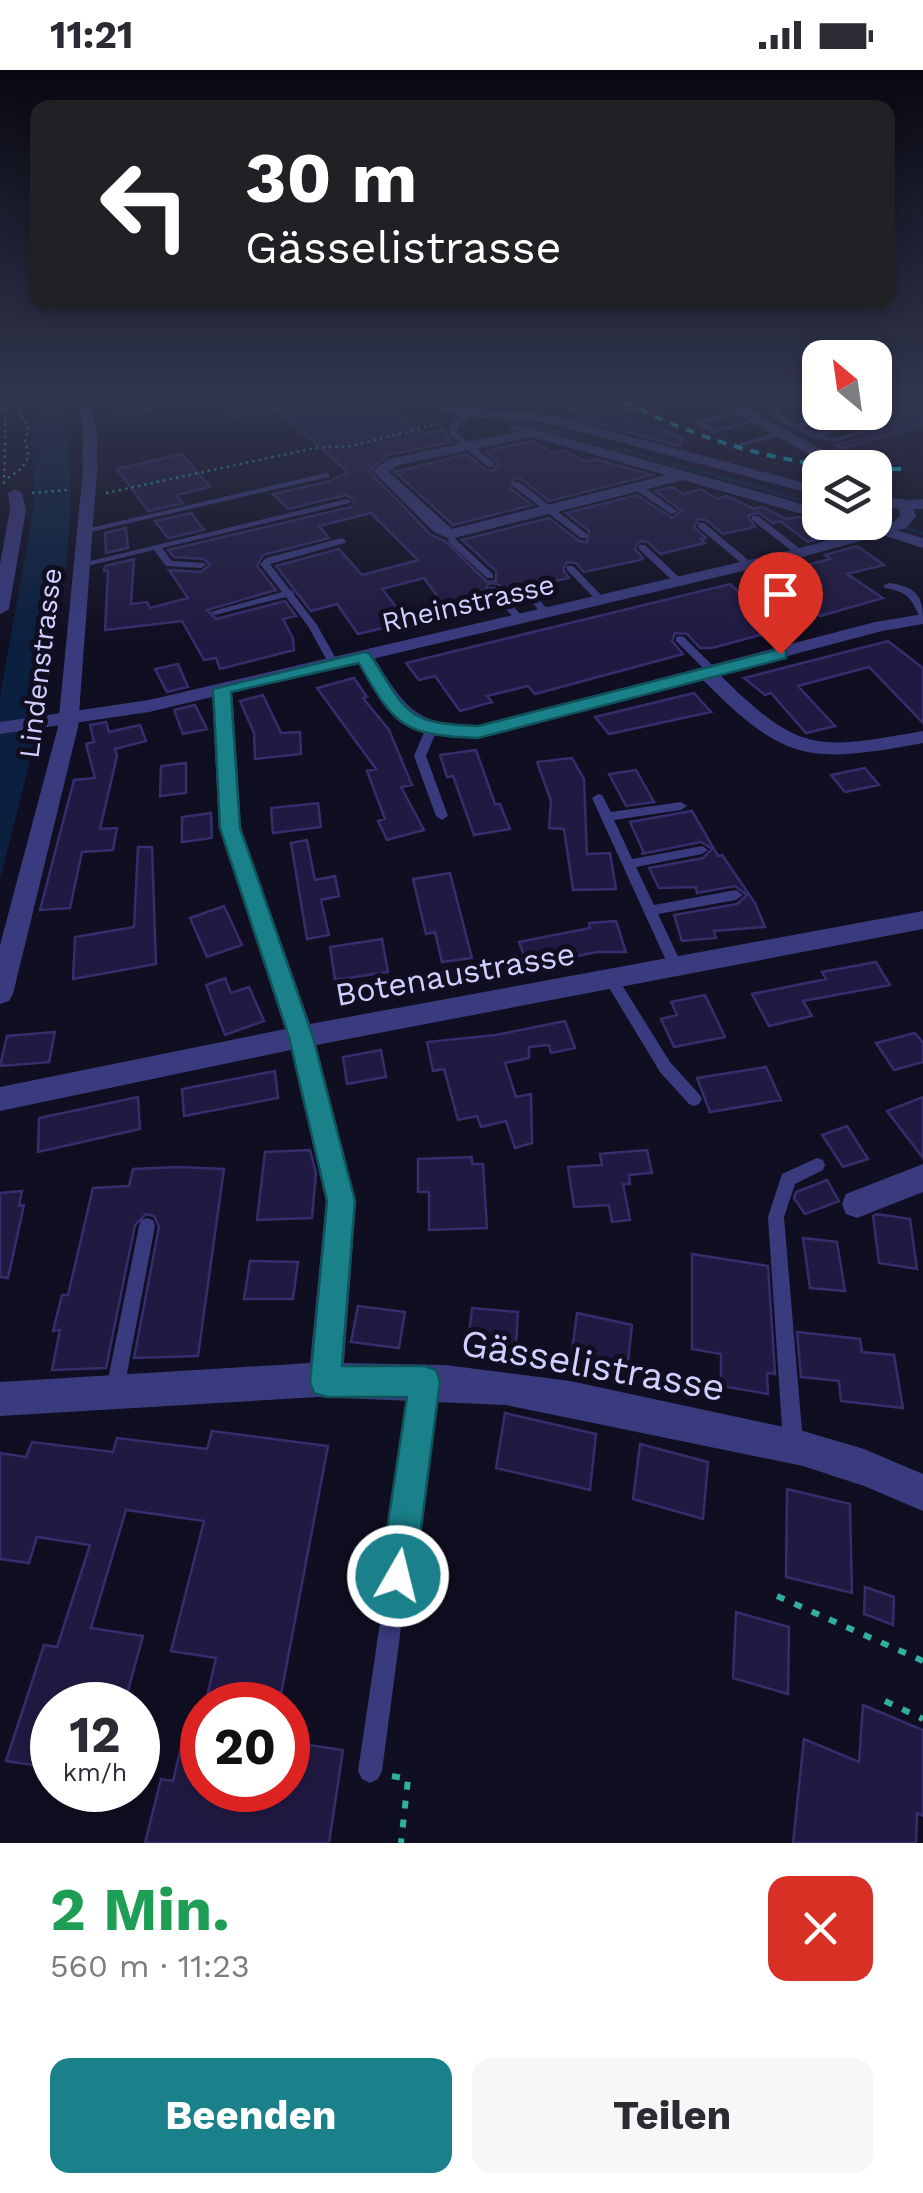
<!DOCTYPE html>
<html lang="de">
<meta charset="utf-8">
<style>
body{margin:0;font-family:"Work Sans",sans-serif;background:#f7f7f7;color:#2b2b33;height:100vh;display:flex;flex-direction:column;font-size:38px;white-space:nowrap}
*{box-sizing:border-box;margin:0}
p{font-size:32px;color:#7c7c81}
.icon{flex:none;width:55px;height:55px;fill:none;stroke:currentColor;stroke-width:2;stroke-linecap:round;stroke-linejoin:round}
.map{position:relative;height:1773px;overflow:hidden}
.panel{display:flex;flex-direction:column;background:#fff;flex:1}
.panel>*{flex:none}
.hud{position:absolute;left:30px;top:30px;width:865px;height:210px;border-radius:20px;box-shadow:0 5px 15px #0003;background:#202124;color:#fff;overflow:hidden}
.needle{width:65px;rotate:331deg}
.buttons{position:absolute;left:802px;top:270px;display:grid;gap:20px}
.buttons a{display:grid;place-items:center;width:90px;height:90px;border-radius:20px;background:#fff;box-shadow:0 5px 15px #0003;font-size:50px}
.speed{position:absolute;left:30px;top:1612px;display:flex;gap:20px;font-size:50px;font-weight:700;text-align:center}
.speed>*{display:grid;place-content:center;width:130px;height:130px;border-radius:50%;background:#fff;box-shadow:0 5px 15px #0003;line-height:1}
.speed small{font-size:25px;font-weight:400}
.speed .limit{border:15px solid #d22;background:#fff;color:#111}
.pin{position:absolute;display:grid;place-items:center;width:85px;height:85px;color:#fff;margin:-102px -42px;border-radius:50% 50% 50% 0;rotate:-45deg;box-shadow:0 0 10px #0007}
.pin .icon{rotate:45deg}
.me{position:absolute;width:110px;margin:-55px;rotate:8deg;stroke-linejoin:round;filter:drop-shadow(0 0 8px #0008)}
.turn{display:flex;align-items:center;gap:35px;height:210px;padding:0 50px;font-size:45px}
.turn .icon{width:130px;height:130px;stroke-width:2.5}
.turn b{display:block;font-size:70px;line-height:85px}
.round{display:grid;place-items:center;flex:none;width:105px;height:105px;border-radius:20px;background:#f7f7f7}
.headline{display:flex;align-items:center;justify-content:space-between;height:170px;padding:0 50px}
h1{font-size:60px;font-weight:700;line-height:75px;color:#1e9e55}
.button{display:flex;gap:20px;margin-top:auto;padding:20px 50px}
.button a{flex:1;height:115px;border-radius:20px;background:#1a808a;color:#fff;font-size:40px;font-weight:700;line-height:115px;text-align:center}
.button a+a{background:#f7f7f7;color:#2b2b33}
.status{display:flex;justify-content:space-between;align-items:center;height:70px;padding:0 50px;background:#fff;direction:ltr}
.status svg{height:28px;fill:currentColor}
.map>svg:first-child{display:block}
</style>
<div class="status"><b>11:21</b><svg viewBox="0 0 49 12"><path d="M0 12V9h3v3zM5 12V6h3v6zM10 12V3h3v9zM15 12V0h3v12zM26 1h20v11H26zM47 4h2v5h-2z"/></svg></div>
<div class="map">
<svg width="923" height="1773" viewBox="0 0 923 1773">
<rect width="100%" height="100%" fill="#100e21"/>
<path fill="#0a203e" d="M31 323H65C87 486 40 652 0 809V626L34 436 32 347 36 338Z"/>
<g fill="none" stroke-linecap="round" stroke-linejoin="round">
<path stroke="#0a203e" stroke-width="4" d="M419 323 483 341
M511 349 820 435
M875 450 923 463"/>
</g>
<path fill="#201a42" stroke="#362d6d" stroke-width="2.5" d="M100 323H188L189 331 122 346Z
M207 323H366L425 364 443 360 452 372 388 385 369 401 431 465 445 471 487 512 496 511V501L462 470 549 448 579 471 587 472 589 461 566 443 637 425 672 448 682 441 655 421 672 417 683 424 701 419 717 429 727 426 754 439 763 437 786 449 798 447 823 452 839 463 808 472 780 451 773 453 758 442 748 446 755 457 723 464 706 450 698 449 694 457 706 468 701 469 705 473 660 484 648 472 639 471 635 479 643 488 640 490 584 502 576 493 567 492 563 500 569 508 505 522 498 514 489 513 485 521 494 531 449 542 424 508 382 519 408 552 358 564 337 534 311 541 276 496 339 479 362 505 418 490 371 443 319 456 329 468 263 485 257 496 276 520 207 540 216 549 285 531 296 546 283 549 293 568 294 580 220 599 216 588 204 590 182 551 105 560 108 501H104L105 496 134 489 131 534 147 532 150 538 188 528 169 500 201 502 210 495 204 489 174 487 168 480 351 437 355 430 346 425 288 439 273 424 330 411 348 402 277 340 234 347Z
M545 323H585L632 351 639 349 683 369 680 376 578 349 583 346Z
M875 323H923V355L841 379 835 376 885 360 873 342Z
M532 371 552 383 564 380 586 392 596 389 652 405 549 431 521 409 513 408 511 419 532 435 453 455 395 402 467 384 486 400 494 401 498 393 485 381Z
M182 384 210 417 177 425 183 433 148 441 117 399Z
M191 443 204 460 168 468 155 451Z
M126 458 128 478 106 483 105 463Z
M857 476 884 495 847 504 883 528 820 546 767 505 830 489 825 485Z
M730 514 782 559 712 578H700L687 564 675 563 672 571 683 584 535 624 528 616 487 626 492 632 460 641 435 606 419 610 406 593Z
M888 571 923 598V653L869 597 798 616 835 656 806 663 771 623 765 625 744 608Z
M178 594 188 617 167 622 155 599Z
M354 608 367 627 363 628 389 660 412 715 401 717 424 760 387 770 378 751 385 749 367 701 376 699 317 618Z
M694 623 711 642 609 664 595 647Z
M263 625 281 663 300 662 301 684 255 689 254 663 240 631Z
M195 635 207 659 183 664 174 640Z
M106 652 109 662 140 655 146 671 115 679 117 686 100 759 117 758 113 780 82 782 70 838 40 840 74 710 95 708 86 674 94 672 90 655Z
M476 680 495 734H500L510 759 474 765 453 706 447 707 440 685Z
M572 688 584 709 587 784 610 783 616 819 573 820 564 759 549 758 551 731 537 692Z
M186 693V723L160 726 161 696Z
M865 698 879 715 845 722 831 705Z
M636 700 654 732 626 736 609 704Z
M318 733 321 757 273 763 271 738Z
M692 741 718 786 722 785 755 833 765 857 714 861 716 868 682 871 674 845 737 834 747 825 735 816 697 823 696 817 659 818 649 798 703 788 712 779 701 772 641 784 644 783 630 752Z
M211 743 212 768 182 772V747Z
M307 770 315 810 335 806 339 826 321 830 329 865 307 869 291 773Z
M138 777H152L156 894 73 909 75 867 134 857Z
M450 803 472 888 442 892 435 862 426 864 413 809Z
M224 836 242 875 207 887 190 848Z
M616 851 626 882H597L528 896 519 872 590 858 589 853Z
M382 869 388 902 335 910 330 877Z
M876 892 890 915 803 931 812 946 769 956 752 924 826 909 822 902Z
M225 908 231 923 249 917 264 951 225 965 206 915Z
M705 925 725 967 674 977 661 949 677 945 671 932Z
M565 951 575 978 551 983 549 975 529 977V988L505 993 516 1027 531 1024 532 1073 515 1078 506 1051 481 1057 477 1046 458 1050 444 999 433 1001 427 972 496 965Z
M55 962 49 992 0 996 7 966Z
M915 963 923 973V992L894 1000 876 973Z
M381 980 386 1007 347 1014 343 987Z
M766 997 781 1030 710 1042 697 1008Z
M275 1001 278 1028 184 1046 182 1019Z
M138 1027 140 1059 38 1082 39 1048Z
M923 1027V1088L887 1041Z
M847 1056 868 1089 843 1097 822 1065Z
M310 1080 316 1103 312 1148 257 1150 265 1082Z
M647 1080 652 1103 629 1105 630 1114H623L630 1150 612 1152 609 1135 574 1137 568 1097 602 1095 600 1084Z
M472 1087V1094H483L487 1158 429 1160V1122H418V1089Z
M179 1097 224 1099 198 1286 134 1288 159 1157 154 1146 146 1144 135 1155 106 1298 52 1300 60 1260 53 1261 62 1225H68L93 1118 129 1116 133 1099Z
M827 1110 839 1131 805 1144 794 1128 796 1122Z
M22 1121 19 1136 24 1135 8 1208 0 1207V1123Z
M877 1144 910 1149 917 1199 879 1193 873 1146Z
M803 1168 837 1172 845 1221 810 1218Z
M692 1184 768 1196 775 1304 767 1303 768 1324 721 1316V1284L692 1279Z
M250 1191 298 1192 293 1229H244Z
M358 1236 405 1242 399 1278 351 1272Z
M472 1238 518 1242 515 1289 467 1283Z
M577 1243 632 1255 627 1301 571 1289Z
M797 1262 860 1269 862 1282 894 1285 903 1338 841 1331 839 1311 801 1307Z
M505 1343 596 1364 590 1420 496 1398Z
M212 1361 328 1376 279 1635H205L216 1588 171 1581 204 1451 126 1440 91 1558 143 1566 124 1635H52V1698L6 1691 44 1575 57 1577 90 1475 37 1467 29 1493 0 1489V1383L26 1387 32 1372 113 1382 117 1368 207 1379Z
M640 1374 708 1392 703 1449 633 1429Z
M787 1419 850 1434 852 1523 786 1507Z
M865 1517 894 1527 893 1555 864 1544Z
M736 1542 789 1557 788 1624 733 1608Z
M863 1635 923 1660V1746L917 1743 916 1773H793L804 1669 859 1692Z
M186 1656 202 1659V1720H288V1672L343 1680 329 1773H145L161 1709 173 1711Z"/>
<g fill="none" stroke-linecap="round" stroke-linejoin="round">
<path stroke="#31b0a2" stroke-width="2.5" stroke-dasharray="2.5 4" stroke-linecap="butt" d="M0 338 19 337
M8 408 21 399 29 386 25 371 29 357 20 343 27 323
M4 414 6 323
M32 423 67 420
M106 423 315 378 351 376 438 354"/>
<path stroke="#31b0a2" stroke-width="6" stroke-dasharray="8 11" stroke-linecap="butt" d="M777 1526 923 1591
M885 1631 923 1649
M392 1706 408 1709 401 1773"/>
<path fill="#3a3b7f" fill-rule="evenodd" d="M820 325V329L774 341 797 354 837 342H850L803 357 816 363 864 348 855 342C866 342 878 346 882 358L835 372 812 368 764 341ZM870 351 874 357 835 368 824 366Z
M742 339 746 341 745 343 704 353 716 359 759 348 763 350 715 363 693 353Z
M469 341 476 343 458 357 457 363 494 393V397H488L449 364 451 354Z
M781 361H784V365L742 376 738 374Z
M326 403H329V407L86 463 82 460Z
M513 412H519L587 464V468H581L513 416Z
M636 416H642L678 442 671 444 636 420Z
M347 429 351 431 350 433 162 478 172 491 204 493 206 495 201 498 166 496 154 480 83 497 78 494Z
M752 446H758L803 481V485H797L752 450Z
M698 453H704L752 493V497H746L698 457Z
M447 462H453L456 470 493 504V508H487L449 473Z
M342 468 346 471 345 473 270 494 290 520 293 521 294 525 317 555 339 594 338 596H330L308 556 286 527 215 545 210 542 282 522 260 494 266 488Z
M639 475H645L681 509V513H675L639 479Z
M567 496H573L604 528V532H598L567 500Z
M888 513C912 516 923 523 923 548L920 547C910 527 908 522 885 518L883 516Z
M489 517H495L523 547V551H517L489 521Z
M524 519H530L549 541V545H543L524 523Z
M680 566 684 567 717 600V604H709L676 571V567Z
M431 657 437 660 426 686 448 746 442 750 436 746 414 686 425 660Z
M598 724 602 725 611 742 681 732 687 736 681 740 614 750 632 789 702 776 708 780 702 784 636 797 654 835 736 820 743 825 736 830 658 844 683 897 681 901H671L669 897 592 728Z
M612 905 617 907 670 992 699 1024 702 1029 699 1034 694 1036 689 1034 660 1002 605 911 607 907Z
M817 1088 823 1090 825 1095 823 1100 795 1114 784 1147 803 1373 800 1380 793 1383 786 1380 783 1373 768 1147 782 1104Z
M147 1148 153 1150 155 1156 124 1319 122 1326 115 1328 108 1326 106 1319 139 1156 141 1150Z
M424 1308 431 1310 433 1317 382 1701 378 1709 370 1713 362 1709 358 1701 415 1317 417 1310Z"/>
<path fill="#3a3b7f" fill-rule="evenodd" d="M77 323H89L97 362V400L78 657 13 924 9 931 0 934V875L58 657 83 400V362Z
M381 323H401L463 338 549 345 820 417V426L548 353 463 346Z
M592 323C609 323 621 336 637 336 679 336 695 310 738 334L783 323H803L748 339 824 381 858 393 851 397 814 387 708 327C667 337 626 355 592 323Z
M516 354 820 439V449L683 410 450 469 434 462 373 401 389 389 515 362 509 358ZM532 367 666 405 452 459 389 402 399 395Z
M15 419 22 423 26 440 9 539 0 544V494L10 440 8 423Z
M875 427 903 429 911 434 903 439 875 437Z
M843 452H869L923 468V478Z
M923 544V554L882 561 719 604C800 684 815 680 923 661V673C809 694 785 693 702 609L477 668H454L428 664 399 651 378 626 355 587 357 583H371C403 633 412 656 477 656L875 552Z
M222 613 232 619 241 758 310 954 923 841V859L316 975 356 1131 344 1293 445 1295 570 1311 803 1361 864 1379 923 1404V1441L864 1416 803 1396 506 1335 318 1327 0 1346V1312L310 1293 326 1131 291 980 0 1041V1017L285 959 219 758 212 619Z
M923 1094V1122L857 1148 846 1144 842 1134 846 1124Z"/>
<path fill="#3a3b7f" fill-rule="evenodd" d="M923 429V439H913L916 446 906 458 806 486 149 642 0 664V652L149 630 796 479 894 452 900 445 898 431Z"/>
<path stroke="#05e8f4" stroke-width="4" stroke-dasharray="9 8" stroke-linecap="butt" d="M609 323C684 365 761 389 846 398
M875 399H906"/>
</g>
<linearGradient id="sky" x2="0" y2="1"><stop stop-color="#090812"/><stop offset="0.57" stop-color="#31364e"/><stop offset="1" stop-color="#31364e" stop-opacity="0"/></linearGradient>
<rect width="923" height="571" fill="url(#sky)"/>
<path fill="#1a808a" stroke="#11535a" stroke-width="2.5" d="M780 579 786 580V588L478 668C403 665 395 657 359 593L231 622 240 758 313 967 355 1131 342 1296H425L436 1300 440 1311 415 1506 410 1519 398 1524 385 1519 380 1506 407 1327H326L314 1323 310 1312 327 1131 289 967 220 758 213 619 364 582 369 583C407 641 403 654 478 656Z"/>
<g text-anchor="middle" stroke-width="10" stroke-linejoin="round" paint-order="stroke">
<g font-size="28" fill="#d2cffe" stroke="#100e21">
<text transform="translate(468 533) rotate(-13)" y="10">Rheinstrasse</text>
<text transform="translate(40 593) rotate(-83)" y="10">Lindenstrasse</text>
</g>
<g font-size="32" fill="#d2cffe" stroke="#100e21">
<text transform="translate(455 904) rotate(-10)" y="11">Botenaustrasse</text>
</g>
<g font-size="38" fill="#d2cffe" stroke="#100e21">
<text transform="translate(593 1295) rotate(10)" y="13">Gässelistrasse</text>
</g>
</g>
</svg>
<div class="buttons">
<a><svg class="needle" viewBox="-14 -14 28 28"><path d="M0-13l5 13h-10z" fill="#e53935"/><path d="M0 13l5-13h-10z" fill="#7c7c81"/></svg></a>
<a><svg class="icon" aria-label="layers" viewBox="0 0 24 24"><path d="M12 4l9 5-9 5-9-5zM3 14l9 5 9-5"/></svg></a>
</div>
<div class="speed"><div>12<small>km/h</small></div><div class="limit">20</div></div>
<div class="pin" style="left:780px;top:584px;background:#d93025"><svg class="icon" aria-label="arrive" viewBox="0 0 24 24"><path d="M6 21V4h12l-3 4 3 4H6"/></svg></div>
<svg class="me" style="left:398px;top:1506px" viewBox="-20 -20 40 40"><circle r="17" fill="#1a808a" stroke="#fff" stroke-width="3"/><path d="M0-11L8 9 0 5-8 9z" fill="#fff"/></svg>
<div class="hud">
<div class="turn"><svg class="icon" aria-label="left" viewBox="0 0 24 24"><path d="M17 20v-9H6M10 6l-5 5 5 5"/></svg><div><b>30 m</b>Gässelistrasse</div></div>
</div>
</div>
<section class="panel">
<div class="headline"><div><h1>2 Min.</h1><p>560 m · 11:23</p></div><a class="round" style="background:#d93025;color:#fff"><svg class="icon" aria-label="close" viewBox="0 0 24 24"><path d="M6 6l12 12M18 6L6 18"/></svg></a></div>
<div class="button"><a>Beenden</a><a>Teilen</a></div>
</section>
